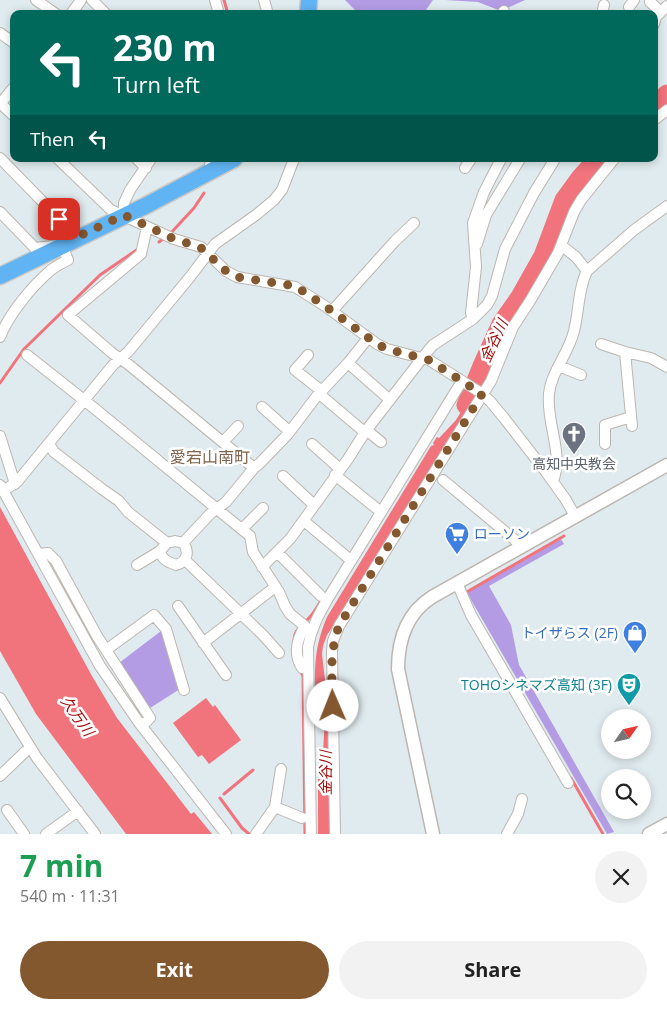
<!DOCTYPE html>
<meta charset="utf-8">
<style>
body{margin:0;font-family:"Open Sans","Noto Sans JP",sans-serif;background:#f2f2f2;color:#222;height:100vh;display:flex;flex-direction:column;font-size:19px;white-space:nowrap}
*{box-sizing:border-box;margin:0}
p{font-size:16px;color:#767676}
.icon{flex:none;width:28px;height:28px;fill:none;stroke:currentColor;stroke-width:2;stroke-linecap:round;stroke-linejoin:round}
.map{position:relative;height:834px;overflow:hidden}
.details{display:flex;flex-direction:column;background:#fff;flex:1}
.details>*{flex:none}
.guide{position:absolute;left:10px;top:10px;width:648px;height:152px;border-radius:10px;box-shadow:0 2px 8px #0003;background:#00695c;color:#fff;overflow:hidden}
.needle{width:32px;rotate:56deg}
.fabs{position:absolute;left:601px;top:709px;display:grid;gap:10px}
.fabs a{display:grid;place-items:center;width:50px;height:50px;border-radius:50%;background:#fff;box-shadow:0 2px 8px #0003;font-size:25px}
.pin{position:absolute;display:grid;place-items:center;width:42px;height:42px;color:#fff;margin:-21px;border-radius:10px;box-shadow:0 2px 8px #0006}
.me{position:absolute;width:55px;margin:-28px;rotate:359deg;stroke-linejoin:round;filter:drop-shadow(0 0 4px #0008)}
.turn{display:flex;align-items:center;gap:18px;height:105px;padding:0 20px;font-size:22px}
.turn .icon{width:65px;height:65px;stroke-width:2.5}
.turn b{display:block;font-size:35px;line-height:42px}
.then{display:flex;align-items:center;height:48px;padding:0 20px;background:#0003;gap:10px;font-size:19px}
.round{display:grid;place-items:center;flex:none;width:52px;height:52px;border-radius:26px;background:#f2f2f2}
.overview{display:flex;align-items:center;justify-content:space-between;height:85px;padding:0 20px}
h1{font-size:30px;font-weight:700;line-height:38px;color:#1e9e55}
.primary-button{display:flex;gap:10px;margin-top:auto;padding:10px 20px}
.primary-button a{flex:1;height:58px;border-radius:30px;background:#84582f;color:#fff;font-size:20px;font-weight:700;line-height:58px;text-align:center}
.primary-button a+a{background:#f2f2f2;color:#222}
.map>svg:first-child{display:block}
</style>
<div class="map">
<svg width="667" height="834" viewBox="0 0 667 834">
<rect width="100%" height="100%" fill="#e0ebef"/>
<path fill="#b49ce5" d="M345 0H433L423 14H359Z
M445 0H525L501 11 478 2Z
M561 539 564 544 489 586 511 625 519 665 614 832 607 834 467 593Z
M161 631 180 689 150 708 119 663Z"/>
<path fill="#f1737c" d="M467 389 474 394 464 414 343 611 327 635 323 646 322 654 328 706 330 834H318V779H320C323 753 326 727 323 701L320 700 317 706 315 705C315 670 313 650 327 617L431 446 434 445 433 443 437 437 439 438 442 435 456 420 465 405Z
M0 507 92 676 117 718 191 814 194 812 212 834H126L36 714 0 651Z
M206 698 213 707 215 705 241 740 209 764 202 755 198 757 173 723Z"/>
<g fill="none" stroke-linecap="round" stroke-linejoin="round">
<path stroke="#f1737c" stroke-width="3" d="M224 0 228 14
M169 235 194 208 204 193
M159 242 164 238
M0 383 24 349 100 275 141 247
M466 595 465 593 564 536
M294 641C294 628 302 627 309 618 315 612 319 604 323 597
M300 670 303 676 305 834
M571 778 603 834
M224 794 253 770
M220 798 242 828 249 834"/>
<path stroke="#f1737c" stroke-width="19" d="M654 105 667 94
M466 405 482 366 501 324 520 297 543 256 564 200 580 178 597 159"/>
<defs>
<path id="minor" d="M36 0 56 14
M92 0 106 14
M215 0 219 14
M264 0 268 14
M650 2 661 12
M629 7 634 0
M71 14 81 0
M501 14 504 11
M602 14 604 5
M654 24 656 17 667 6
M0 33 14 43
M0 103 14 116
M0 104 14 87
M654 120 667 110
M0 158 77 237
M58 159 111 210 174 239 201 247 226 271 237 277 295 287 325 306 377 344 387 349 429 360 478 391 490 401 504 418 546 472 566 500 575 516
M137 159 146 168
M465 168 471 159
M209 171 211 159
M0 212 35 248 62 245 68 260C62 263 56 266 51 270 32 286 9 314 0 337
M124 215V203L130 190 151 159
M147 227 141 254 68 315 112 353 128 364 254 468
M477 244 486 215 520 159
M562 246 576 257 587 271 634 230 667 206
M332 311 395 241 414 223
M473 319 471 313 476 267 473 223 484 192 501 159
M601 344 625 352
M27 355 94 408 250 536 253 552 279 592 285 606 290 614 305 626
M308 355 295 370 318 388 323 397 362 430 370 433 381 442
M348 363 390 400
M559 366 581 375
M262 407 289 431
M632 426 625 352 651 358 667 367
M0 436 15 484
M223 442 238 426
M49 444 54 452 102 489 119 501 128 512 167 543 175 541 183 543 210 514 226 502 254 468 259 464 288 434 316 397 348 363 368 338
M312 444 340 469
M605 444V425L631 417
M335 475 376 508
M283 476 314 505
M443 480 515 540 520 546
M553 481C564 452 546 424 549 394 551 372 569 353 574 331 579 312 578 289 587 271
M0 485 100 666 140 724 226 834
M3 491 17 482 113 365 128 352 190 277 215 244 256 215 274 200 282 190 294 159
M304 521 347 557
M242 529 263 508
M167 543 160 551C162 560 168 562 176 565 187 562 190 552 183 543
M278 553 321 596
M38 554 48 553 56 561 97 636 150 718 142 726
M185 560 263 635 279 653
M137 565 160 551
M262 567 290 539 348 459 365 432 427 352 433 345 473 319 487 305 492 296 505 249 534 193 555 159
M457 583 471 615 568 783
M178 606 226 675
M203 643 275 587
M106 650 154 615 166 629 184 690
M302 668C293 654 297 639 305 626
M0 698 37 758 95 834
M0 776 30 747
M275 807 302 818
M7 810 24 834
M46 834 78 811
M256 834 275 807 281 769
M311 834 308 647C311 629 318 616 327 600L462 381
M335 834 332 651 333 641 339 626 491 381 513 327 530 301 558 253 574 212 581 200 614 159
M507 834 518 814 522 799"/>
<path id="tertiary" d="M433 834 398 669C398 640 407 613 432 597L667 465
M649 834 667 824"/>
<path id="primary" d="M308 14 309 0
M0 276 145 206 234 159"/>
</defs>
<use href="#minor" stroke="#bdb6b0" stroke-width="12"/>
<use href="#tertiary" stroke="#bdb6b0" stroke-width="15"/>
<use href="#primary" stroke="#c8c8c8" stroke-width="19"/>
<use href="#minor" stroke="#fff" stroke-width="10"/>
<use href="#tertiary" stroke="#fff" stroke-width="12"/>
<use href="#primary" stroke="#61b4f3" stroke-width="16"/>
</g>
<g fill="none" stroke-linecap="round" stroke-linejoin="round">
<path stroke="#84582f" stroke-width="9" stroke-dasharray="0 16.2" d="M59 219 77 237 124 215 174 239 200 247 226 271 237 277 295 286 325 306 377 344 387 349 429 360 482 394 339 626C329 652 332 679 333 706"/>
</g>
<defs>
<symbol id="church-pin" viewBox="-11 -11 22 30"><path d="M0 17L-7.5 6A9.5 9.5 0 1 1 7.5 6Z" fill="#6b7280" stroke="#fff"/><path d="M-1.2-6h2.4v3.5h3.3v2.4h-3.3V6h-2.4V-.1h-3.3v-2.4h3.3Z" fill="#fff"/></symbol>
<symbol id="supermarket-pin" viewBox="-11 -11 22 30"><path d="M0 17L-7.5 6A9.5 9.5 0 1 1 7.5 6Z" fill="#3f7fe0" stroke="#fff"/><path d="M-6-5.5h2.5l.6 2H6L4.5 2H-2.5L-4.4-4H-6ZM-1.5 3.2a1.3 1.3 0 1 0 .1 0ZM3 3.2a1.3 1.3 0 1 0 .1 0Z" fill="#fff"/></symbol>
<symbol id="shop-pin" viewBox="-11 -11 22 30"><path d="M0 17L-7.5 6A9.5 9.5 0 1 1 7.5 6Z" fill="#3f7fe0" stroke="#fff"/><path d="M-5-2.5h2.3a2.7 3.5 0 0 1 5.4 0H5L5.5 6h-11ZM-1.5-2.5h3a1.5 2.3 0 0 0-3 0Z" fill="#fff"/></symbol>
<symbol id="theatre-pin" viewBox="-11 -11 22 30"><path d="M0 17L-7.5 6A9.5 9.5 0 1 1 7.5 6Z" fill="#0f9aa8" stroke="#fff"/><path d="M-5-5.5Q0-4 5-5.5V0Q5 5 0 6Q-5 5-5 0ZM-3.3-2.5H-1v1.5H-3.3ZM1-2.5H3.3v1.5H1ZM-2.8 1Q0 5.5 2.8 1Z" fill="#fff"/></symbol>
</defs>
<g fill-rule="evenodd">
<use href="#church-pin" x="560" y="420" width="28" height="38"/>
<use href="#supermarket-pin" x="443" y="520" width="28" height="38"/>
<use href="#shop-pin" x="621" y="619" width="28" height="38"/>
<use href="#theatre-pin" x="615" y="671" width="28" height="38"/>
</g>
<g text-anchor="middle" stroke-width="5" stroke-linejoin="round" paint-order="stroke">
<g font-size="14" fill="#5b616d" stroke="#fff">
<text x="574" y="469">高知中央教会</text>
</g>
<g font-size="14" fill="#366cbe" stroke="#fff" text-anchor="start">
<text x="474" y="539">ローソン</text>
<text x="618" y="638" text-anchor="end">トイザらス (2F)</text>
</g>
<g font-size="14" fill="#0d838f" stroke="#fff" text-anchor="end">
<text x="612" y="690">TOHOシネマズ高知 (3F)</text>
</g>
<g font-size="15" font-style="italic" fill="#a30d0c" stroke="#fff">
<text transform="translate(494 341) rotate(-65)" y="5">金谷川</text>
<text transform="translate(77 716) rotate(55)" y="5">久万川</text>
<text transform="translate(326 773) rotate(-90)" y="5">金谷川</text>
</g>
<g font-size="16" fill="#80654c" stroke="#fff">
<text x="210" y="463">愛宕山南町</text>
</g>
</g>
</svg>
<div class="fabs">
<a><svg class="needle" viewBox="-14 -14 28 28"><path d="M0-13l5 13h-10z" fill="#e53935"/><path d="M0 13l5-13h-10z" fill="#767676"/></svg></a>
<a><svg class="icon" aria-label="search" viewBox="0 0 24 24"><circle cx="10" cy="10" r="6"/><path d="M15 15l6 6"/></svg></a>
</div>
<div class="pin" style="left:59px;top:219px;background:#d93025"><svg class="icon" aria-label="arrive" viewBox="0 0 24 24"><path d="M6 21V4h12l-3 4 3 4H6"/></svg></div>
<svg class="me" style="left:333px;top:706px" viewBox="-20 -20 40 40"><circle r="19" fill="#fff"/><path d="M0-13L10 11 0 6-10 11z" fill="#84582f"/></svg>
<div class="guide">
<div class="turn"><svg class="icon" aria-label="left" viewBox="0 0 24 24"><path d="M17 20v-9H6M10 6l-5 5 5 5"/></svg><div><b>230 m</b>Turn left</div></div>
<div class="then">Then<svg class="icon" aria-label="left" viewBox="0 0 24 24"><path d="M17 20v-9H6M10 6l-5 5 5 5"/></svg></div>
</div>
</div>
<section class="details">
<div class="overview"><div><h1>7 min</h1><p>540 m · 11:31</p></div><a class="round"><svg class="icon" aria-label="close" viewBox="0 0 24 24"><path d="M6 6l12 12M18 6L6 18"/></svg></a></div>
<div class="primary-button"><a>Exit</a><a>Share</a></div>
</section>
